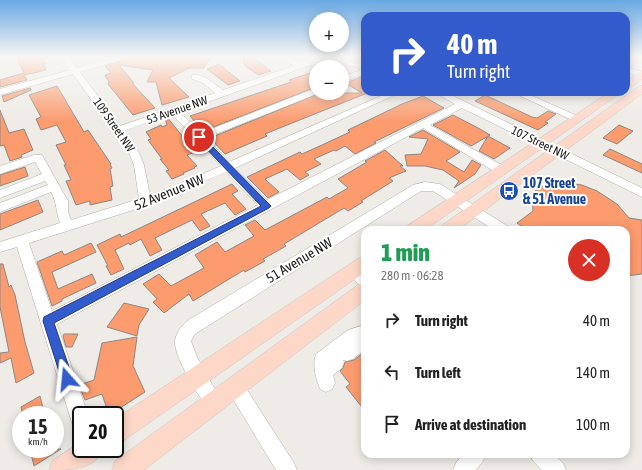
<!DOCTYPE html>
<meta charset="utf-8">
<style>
body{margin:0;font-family:"Asap Condensed",sans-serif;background:#f6f6f6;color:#222;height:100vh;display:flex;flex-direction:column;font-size:15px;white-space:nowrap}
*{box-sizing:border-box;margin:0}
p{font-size:13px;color:#767676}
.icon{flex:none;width:22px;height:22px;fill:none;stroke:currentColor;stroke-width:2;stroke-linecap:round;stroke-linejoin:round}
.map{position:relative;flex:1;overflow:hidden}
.details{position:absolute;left:361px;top:226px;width:269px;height:232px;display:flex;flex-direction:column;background:#fff;border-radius:12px;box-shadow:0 2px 10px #0003}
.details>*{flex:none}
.guide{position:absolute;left:361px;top:12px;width:269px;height:84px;border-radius:12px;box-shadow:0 2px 10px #0003;background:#335bcb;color:#fff;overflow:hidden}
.tools{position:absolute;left:309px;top:12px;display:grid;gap:8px}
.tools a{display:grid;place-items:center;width:40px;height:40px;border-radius:50%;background:#fff;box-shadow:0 2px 10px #0003;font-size:20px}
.speed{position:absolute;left:12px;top:406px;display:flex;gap:8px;font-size:20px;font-weight:700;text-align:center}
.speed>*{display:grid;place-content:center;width:52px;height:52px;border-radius:50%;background:#fff;box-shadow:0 2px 10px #0003;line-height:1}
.speed small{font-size:10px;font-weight:400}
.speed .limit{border:2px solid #111;border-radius:6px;background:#fff;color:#111}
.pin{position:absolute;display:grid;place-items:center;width:34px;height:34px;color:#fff;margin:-17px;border:2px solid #fff;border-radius:50%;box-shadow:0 1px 4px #0007}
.me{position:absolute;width:44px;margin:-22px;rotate:342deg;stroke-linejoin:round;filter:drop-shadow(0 0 3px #0008)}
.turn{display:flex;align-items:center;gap:14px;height:84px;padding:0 20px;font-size:18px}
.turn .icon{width:52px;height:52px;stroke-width:2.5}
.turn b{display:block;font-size:28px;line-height:34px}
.round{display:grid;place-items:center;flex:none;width:42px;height:42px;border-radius:21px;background:#f6f6f6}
.summary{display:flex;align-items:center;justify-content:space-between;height:68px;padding:0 20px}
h1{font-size:24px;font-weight:800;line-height:30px;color:#1e9e55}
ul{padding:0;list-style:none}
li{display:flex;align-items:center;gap:12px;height:52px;padding:0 20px}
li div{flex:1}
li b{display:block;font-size:15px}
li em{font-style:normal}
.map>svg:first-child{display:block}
</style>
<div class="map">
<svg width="642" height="470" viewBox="0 0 642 470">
<rect width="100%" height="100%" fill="#efece7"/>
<path fill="#fb9b6e" stroke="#8d8784" d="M16 56H41L46 64H43L46 70 25 75Z
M135 56H211L204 68H189L169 78 189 97 162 105 156 82H147L153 70 119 65 134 83H132L155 108 133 115 108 84 109 82 105 76V75L111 73 105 66Z
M243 56 253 57 271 71 258 75 244 65Z
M219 64 240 81 228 85 207 69Z
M316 71V87L203 131 190 116 291 82 289 80Z
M23 73 27 80 0 87V80Z
M365 76V92H370L292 123 265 134 267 136 225 154 210 138 320 93H362L345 83Z
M57 86 84 132 88 130 111 164H110L112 168 110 169 113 186 110 187 112 200 90 205V201L76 205 66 181 71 180 64 165H66L56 145 66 142 57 125 41 130 36 119 41 117 29 95Z
M30 88 31 90 4 102 2 96Z
M485 95 532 117 537 118 548 111 556 114 545 122 548 123 538 130 475 101Z
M423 96 444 108 374 142 376 143 355 154 345 146 336 151 334 150 314 159 321 164 305 172 309 175 300 180 287 169 265 179 279 192 268 198 247 177 300 152 302 154 322 145 350 132 348 130 402 104Z
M0 110 9 133 24 129 33 150 21 155 22 157 10 161 4 145 0 146Z
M453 115 480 129 490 135 471 146 433 125Z
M167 117 195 152 187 155 197 166 194 167 195 168 183 173 184 174 172 179 166 171 169 170 160 159H162L148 140 151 139 146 132 161 125 162 127 167 125 165 118Z
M619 125 633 131 617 144 603 138Z
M423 130 460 152 446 161 464 172 472 160 481 165 475 174 454 188 459 181 443 170 425 166H407L405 155 421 154 428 139 409 137Z
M488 136 510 148 494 159 479 151Z
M610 149 642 164V173L603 155Z
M385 150 403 166H400L406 171 389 178 393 181 361 201 363 202 348 211 344 208 284 244 286 246 263 259 265 261 245 272 244 270 193 301 189 294 164 313 153 302 157 299 143 284 159 274 171 286 204 268 195 255 217 242 225 252 254 236 245 225 255 220 265 230 327 197 329 199 348 188 338 179 367 162 365 161Z
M25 167 28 176 0 186V175Z
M560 182 582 185 597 191 617 204 629 218 642 220V274L626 276V230H527L517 223 533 211 532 197 535 191 547 184Z
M232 184 238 191 232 194 246 209 235 215 225 203 201 214 210 226 200 231 192 220 155 238 162 250 150 256 141 239 130 245 129 243 115 250 124 269 111 275 106 266H108L97 245 120 234 121 237Z
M38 200 43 212 0 230V214Z
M91 243 96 252 52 272 58 289 92 274 96 283 62 299V301L52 306 37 262 62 251 64 255Z
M0 264H3L9 287 11 285 15 295 25 342 34 373 16 383 11 358 0 363V353L9 352 0 307Z
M124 303 149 309 139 325 137 336 107 327Z
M64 334H78L72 347H66L63 336Z
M137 337 133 366 145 392 109 415 102 394 85 400 79 385 94 380 102 343Z
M365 351V411L346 387 350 384 340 371 343 368 345 362 354 360Z
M40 396 44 412 39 415H23L21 407Z
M30 449H61L34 466Z"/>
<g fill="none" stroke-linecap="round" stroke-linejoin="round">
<defs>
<path id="minor" d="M61 56H68L77 68 121 56H134L80 72 120 126 215 93 203 83 192 79V75C204 73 214 84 223 90L294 66 277 56H287L301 63 321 57H334L365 65V74L342 82V77L363 69 334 61H322L180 112 201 133 316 88V93H319L206 138 229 162 390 92H401L235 168 267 200 455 104 434 92H445L642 188V197L462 108 430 125 505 167 507 170 505 173H497L423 128 57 324 88 415H81V432L74 430 72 423 17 247 0 252V242L60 223C56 213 57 202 51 192L0 212V203L48 185 45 181 0 198V190L42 174 35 162 0 174V166L34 155H42L68 201V212L71 220 139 199 134 165 129 153 73 74 0 95V89L70 70ZM172 114 221 166 150 196 144 165 139 153 123 131ZM226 172 258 205 52 311 29 243 149 205Z
M626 67 642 72V77L626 72Z
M512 92H523L580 117 582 119 577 122 574 121Z
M600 92H612L616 95 612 98Z
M425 182 440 184 509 227 510 230H494L433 191H421L195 334 191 341 197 357 223 404 220 410 214 413 208 410C199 395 174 358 175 341 176 332 183 324 190 319L413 185Z
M354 265 359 267 365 273V288L360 286 347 271 349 267Z
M365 325V349L353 359 347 361 343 360 344 362 342 368 333 375 335 383 332 389 326 392 320 389C316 379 312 364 316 354L348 330Z
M236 379 242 382 294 463 297 470H276L230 394 227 388 230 382Z
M463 454H486L483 461 476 470H453L456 463Z
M530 454H554L563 463 566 470H542L533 461Z"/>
<path id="major" d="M642 71V79L630 88 626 89V81Z
M642 86V94L458 230H439L441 226 638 87Z
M610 92H622L425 230H405L407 226Z
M365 256V272L123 441 115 445V419L359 258Z
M365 282V300L144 470H112L115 461 359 284Z
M81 442V449H104C94 470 71 470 49 470L52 461Z"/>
</defs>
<use href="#minor" stroke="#b1aea8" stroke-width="1"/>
<use href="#major" stroke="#c8c8c7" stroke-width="1"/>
<use href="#minor" fill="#fff" fill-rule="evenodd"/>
<use href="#major" fill="#fdd8c8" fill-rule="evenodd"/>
</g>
<linearGradient id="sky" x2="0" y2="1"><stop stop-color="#68a8e3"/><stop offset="0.46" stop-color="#f8f6f4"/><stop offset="1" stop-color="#f8f6f4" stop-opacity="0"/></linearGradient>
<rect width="642" height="122" fill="url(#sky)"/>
<path fill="#335bcb" stroke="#213b84" d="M199 135 202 136 271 206 269 208 54 323 73 379 71 384 67 385 63 384 43 321 44 317 261 206 197 139 196 137Z"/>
<defs>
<symbol id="bus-disc" viewBox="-11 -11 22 22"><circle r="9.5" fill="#1a4fb4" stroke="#fff"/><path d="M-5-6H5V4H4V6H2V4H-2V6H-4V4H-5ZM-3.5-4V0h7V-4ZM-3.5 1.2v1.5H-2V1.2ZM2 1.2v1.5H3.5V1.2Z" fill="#fff"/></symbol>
</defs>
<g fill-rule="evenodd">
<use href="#bus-disc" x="498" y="180" width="22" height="22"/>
</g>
<g text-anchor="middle" stroke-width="4" stroke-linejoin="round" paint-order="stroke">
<g font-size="12" fill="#1a1917" stroke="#fff">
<text transform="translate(177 110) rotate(-19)" y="4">53 Avenue NW</text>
<text transform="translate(114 125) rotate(55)" y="4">109 Street NW</text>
<text transform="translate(540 143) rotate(26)" y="4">107 Street NW</text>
</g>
<g font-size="14" font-weight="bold" fill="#164399" stroke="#fff" text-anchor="start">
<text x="523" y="188">107 Street<tspan x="523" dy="16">&amp; 51 Avenue</tspan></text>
</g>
<g font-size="14" fill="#1a1917" stroke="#fff">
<text transform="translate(169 192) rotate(-22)" y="5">52 Avenue NW</text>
<text transform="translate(299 260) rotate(-31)" y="5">51 Avenue NW</text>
</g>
</g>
</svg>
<div class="tools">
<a>+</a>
<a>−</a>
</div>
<div class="speed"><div>15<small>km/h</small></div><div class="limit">20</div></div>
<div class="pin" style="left:199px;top:137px;background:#d93025"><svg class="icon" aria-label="arrive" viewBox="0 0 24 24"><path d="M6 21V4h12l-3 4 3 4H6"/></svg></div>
<svg class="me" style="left:67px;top:379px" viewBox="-20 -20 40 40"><path d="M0-17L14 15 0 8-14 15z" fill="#335bcb" stroke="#fff" stroke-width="4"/></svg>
<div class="guide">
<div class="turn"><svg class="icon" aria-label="right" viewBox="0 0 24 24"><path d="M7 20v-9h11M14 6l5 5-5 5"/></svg><div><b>40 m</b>Turn right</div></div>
</div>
<section class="details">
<div class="summary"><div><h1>1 min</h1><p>280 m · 06:28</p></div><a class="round" style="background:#d93025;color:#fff"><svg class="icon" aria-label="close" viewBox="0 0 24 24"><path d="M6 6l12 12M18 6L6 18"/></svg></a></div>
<ul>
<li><svg class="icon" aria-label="right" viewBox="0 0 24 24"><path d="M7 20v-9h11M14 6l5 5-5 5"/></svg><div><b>Turn right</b></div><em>40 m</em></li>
<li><svg class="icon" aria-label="left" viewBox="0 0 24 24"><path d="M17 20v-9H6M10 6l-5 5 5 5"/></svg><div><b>Turn left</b></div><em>140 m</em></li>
<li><svg class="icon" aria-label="arrive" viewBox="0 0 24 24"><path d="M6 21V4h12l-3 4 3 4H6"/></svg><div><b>Arrive at destination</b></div><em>100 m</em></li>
</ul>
</section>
</div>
